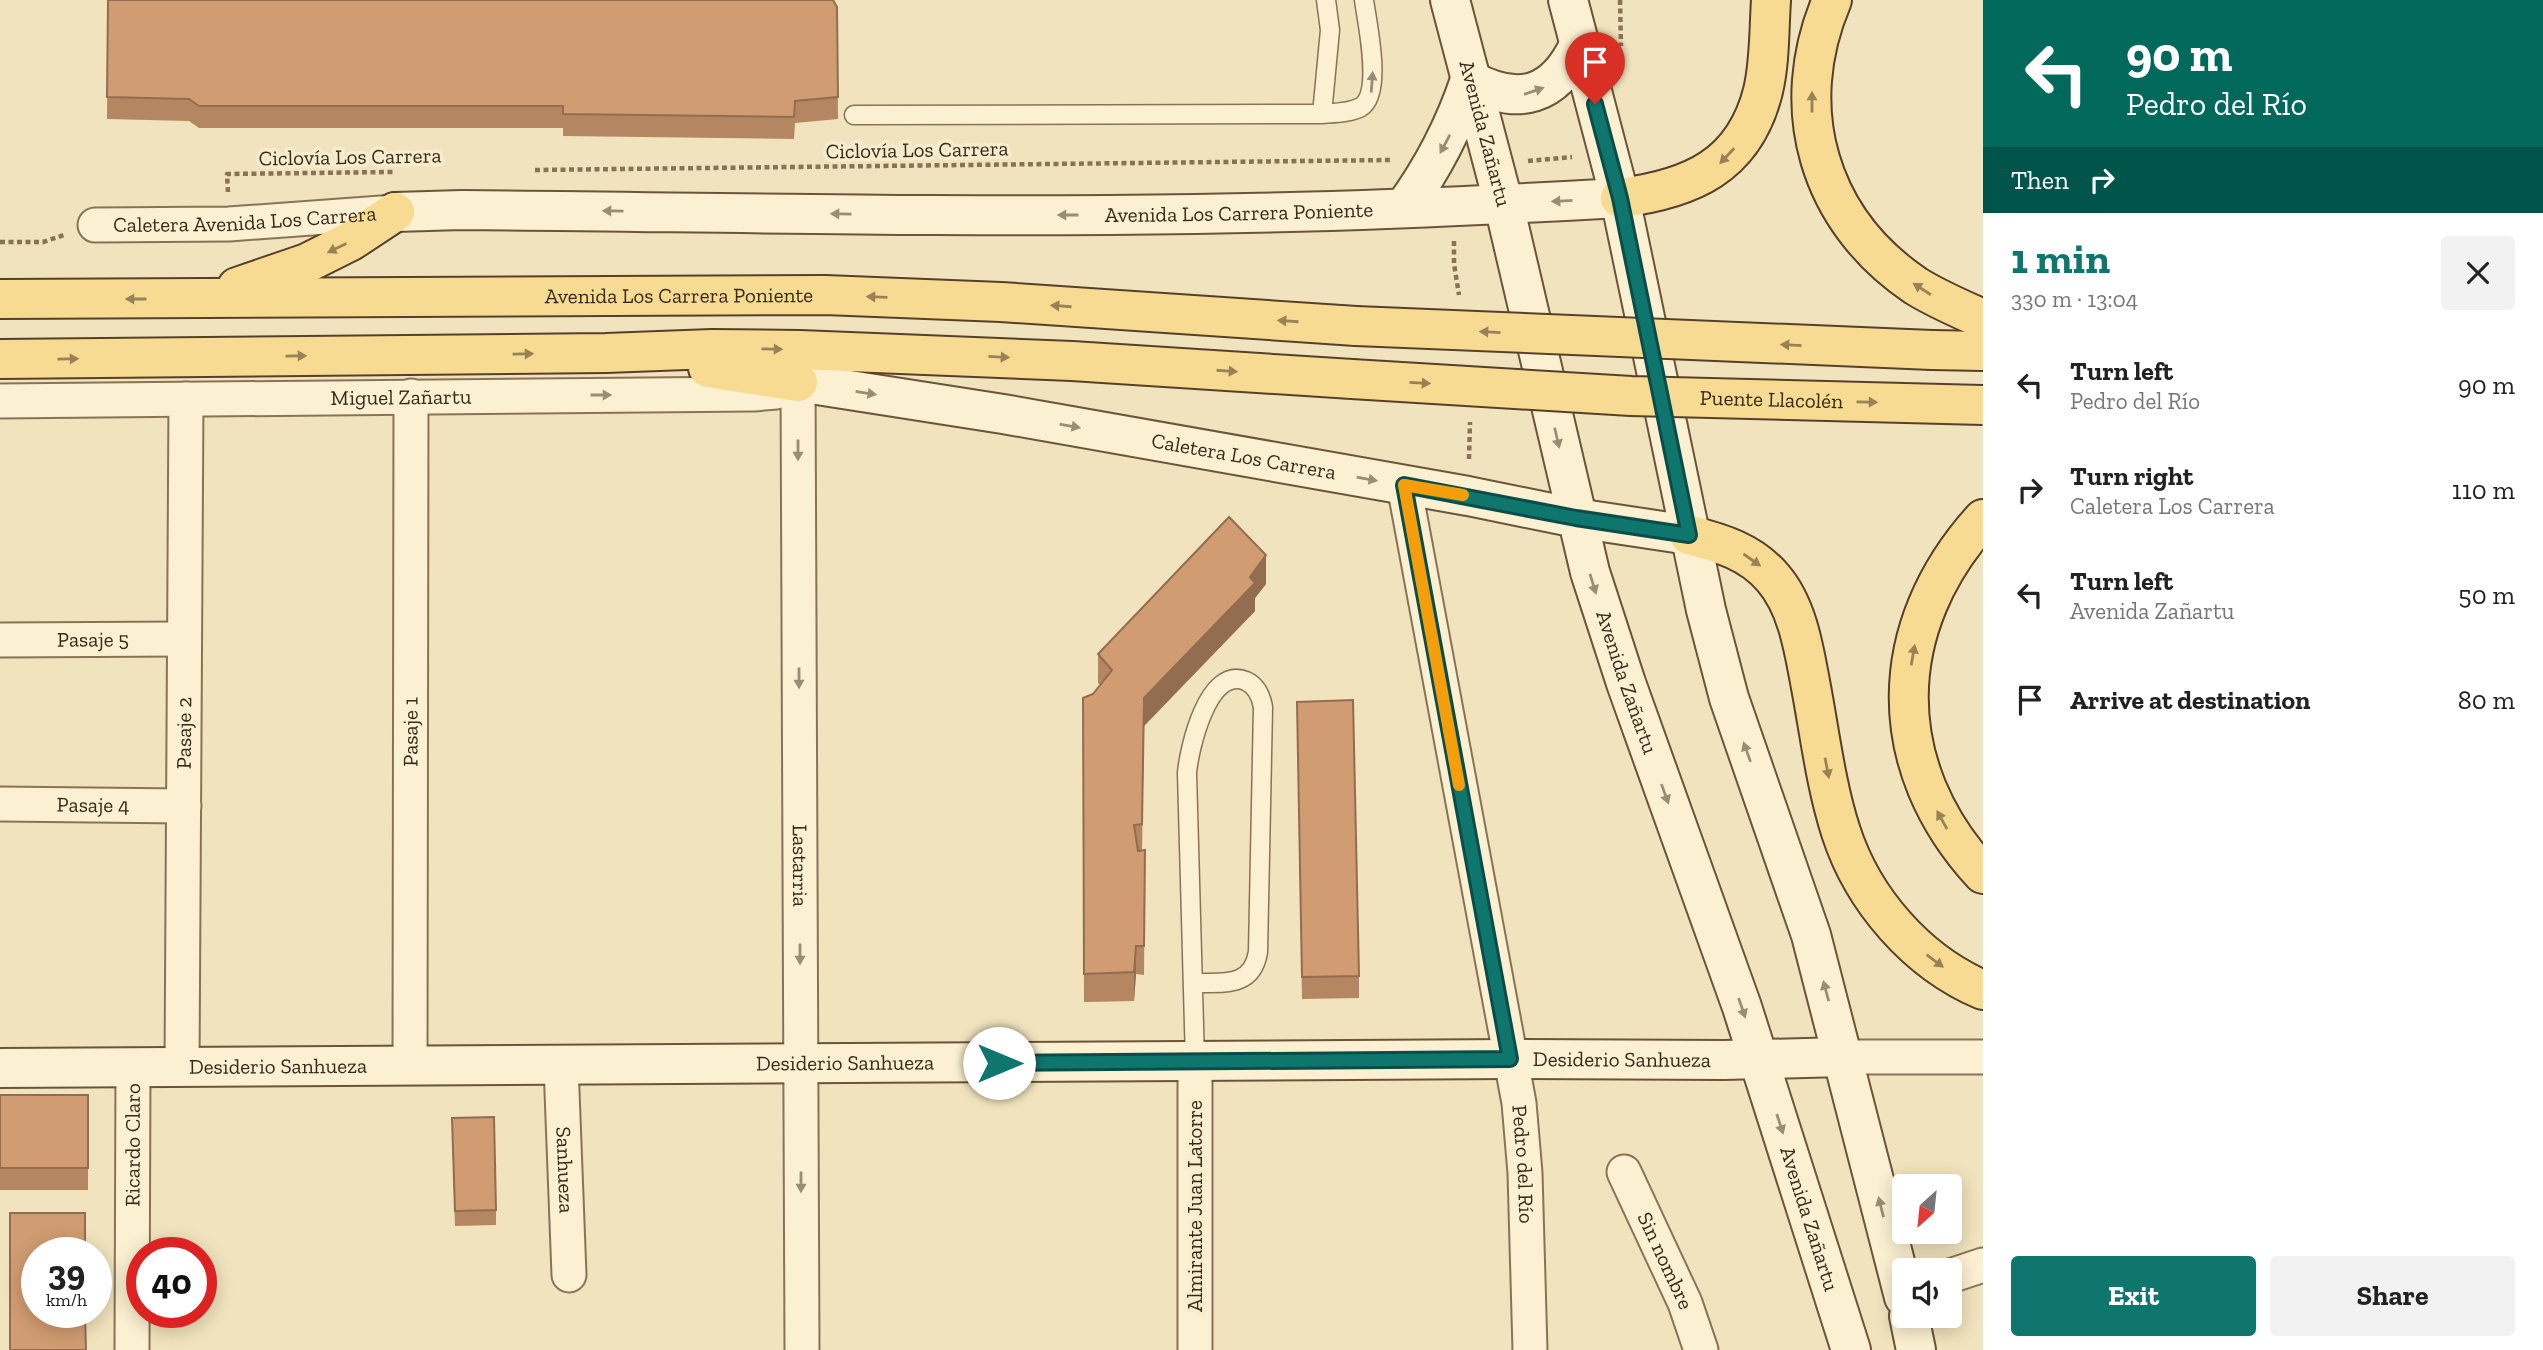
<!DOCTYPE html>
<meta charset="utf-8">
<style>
body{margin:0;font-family:"Zilla Slab",serif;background:#f2f2f2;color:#222;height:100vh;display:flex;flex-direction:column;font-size:26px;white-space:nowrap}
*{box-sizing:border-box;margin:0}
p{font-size:23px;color:#767676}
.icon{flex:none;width:38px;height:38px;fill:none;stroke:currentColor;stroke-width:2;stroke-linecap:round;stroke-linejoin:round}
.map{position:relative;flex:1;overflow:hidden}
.side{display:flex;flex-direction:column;background:#fff;width:560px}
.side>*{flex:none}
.banner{background:#00695c;color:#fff;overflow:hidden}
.needle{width:46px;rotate:207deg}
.tools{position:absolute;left:1892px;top:1174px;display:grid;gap:14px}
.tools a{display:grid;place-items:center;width:70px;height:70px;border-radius:7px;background:#fff;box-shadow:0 4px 18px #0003;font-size:35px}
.speed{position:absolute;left:21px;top:1237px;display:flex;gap:14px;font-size:35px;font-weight:700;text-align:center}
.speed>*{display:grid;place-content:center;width:91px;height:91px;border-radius:50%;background:#fff;box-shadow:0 4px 18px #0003;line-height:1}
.speed small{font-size:18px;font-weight:400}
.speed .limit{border:10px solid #d22;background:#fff;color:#111}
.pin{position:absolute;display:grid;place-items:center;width:60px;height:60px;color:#fff;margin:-72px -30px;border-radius:50% 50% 50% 0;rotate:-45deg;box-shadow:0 0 7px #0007}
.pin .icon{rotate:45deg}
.me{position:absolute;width:77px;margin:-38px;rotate:90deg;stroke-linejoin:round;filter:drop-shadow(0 0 5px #0008)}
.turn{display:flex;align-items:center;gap:24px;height:147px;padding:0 28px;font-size:32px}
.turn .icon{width:91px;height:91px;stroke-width:2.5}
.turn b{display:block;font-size:49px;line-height:60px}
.then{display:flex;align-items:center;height:66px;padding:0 28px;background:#0003;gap:14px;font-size:26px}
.round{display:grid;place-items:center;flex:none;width:74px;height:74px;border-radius:7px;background:#f2f2f2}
.head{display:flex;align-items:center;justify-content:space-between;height:119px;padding:0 28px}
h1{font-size:42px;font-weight:700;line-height:52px;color:#0f766e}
.cta{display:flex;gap:14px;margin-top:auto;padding:14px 28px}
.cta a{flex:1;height:80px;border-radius:7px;background:#0f766e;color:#fff;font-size:28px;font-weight:700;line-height:80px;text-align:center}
.cta a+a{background:#f2f2f2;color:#222}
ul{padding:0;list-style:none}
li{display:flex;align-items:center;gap:21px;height:105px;padding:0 28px}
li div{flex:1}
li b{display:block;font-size:26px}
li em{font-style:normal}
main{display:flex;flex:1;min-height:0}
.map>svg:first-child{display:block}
</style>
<main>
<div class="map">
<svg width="1983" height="1350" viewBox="0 0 1983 1350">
<rect width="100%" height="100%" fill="#f0e3bd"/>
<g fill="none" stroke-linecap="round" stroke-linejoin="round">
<defs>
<path id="lane" d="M1322 114 1330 30 1326 0
M854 115 1322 114C1334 113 1350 113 1361 107 1383 93 1367 23 1364 0
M1193 983C1221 982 1252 989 1258 952L1263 707C1261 696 1257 686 1246 681 1208 665 1189 749 1187 773L1195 1062"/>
<g id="street">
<path id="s1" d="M95 225 229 224 395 212"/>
<path id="s2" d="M0 401 754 394 776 392 798 382 802 1350"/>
<path id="s3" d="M1404 485 1519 1103 1525 1173 1530 1350"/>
<path id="s4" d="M0 640 184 639"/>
<path id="s5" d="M0 804 184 806"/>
<path d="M1843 1057H1983"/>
<path d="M1195 1062V1350"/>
<path id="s6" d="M561 1065 569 1275"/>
<path id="s7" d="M410 1066 411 396"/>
<path id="s8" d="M182 1067 186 399"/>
<path id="s9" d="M1624 1172 1685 1303 1701 1350"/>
<path d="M1950 1276 1983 1265"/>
<path id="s10" d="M132 1350 133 1068"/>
</g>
<g id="secondary">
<path id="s11" d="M1450 0 1504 205 1590 572 1626 683 1742 1007 1851 1350"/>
<path d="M1568 0 1620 198 1706 610 1729 698 1811 935 1904 1297"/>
<path d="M1470 80C1519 107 1555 96 1579 45"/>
<path d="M1404 208C1433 168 1454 128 1470 80"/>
<path id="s12" d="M395 212 462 210C707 212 951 218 1195 214 1337 212 1479 206 1620 198"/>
<path id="s13" d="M798 382 1003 414 1468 496 1576 518 1689 535"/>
<path id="s14" d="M0 1068 1510 1059 1724 1060 1843 1057"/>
<path d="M1909 1316 1916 1350"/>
</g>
<g id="primary">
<path d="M1832 0C1786 108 1818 220 1916 286 1937 299 1960 309 1983 319"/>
<path d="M1620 198C1690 189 1744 167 1763 91 1770 62 1769 30 1771 0"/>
<path d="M237 287 307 263 351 241 395 212"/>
<path id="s15" d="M0 299 825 295 1001 302 1356 326"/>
<path d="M1932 350 1983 351"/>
<path d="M0 359 606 353 712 349 800 350 1072 361 1352 379"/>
<path d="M708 368 798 382"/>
<path d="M1983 519C1885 627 1883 766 1983 874"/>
<path d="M1689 535C1721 543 1751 552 1773 578 1798 607 1804 650 1811 687 1820 735 1826 786 1841 832 1863 900 1917 962 1983 990"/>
</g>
</defs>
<use href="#lane" stroke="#897356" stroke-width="21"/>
<use href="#street" stroke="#897356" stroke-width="37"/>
<use href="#secondary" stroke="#6b5439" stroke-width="42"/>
<use href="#primary" stroke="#56402a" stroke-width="42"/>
<path stroke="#897356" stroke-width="4.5" stroke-dasharray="5 3.5" stroke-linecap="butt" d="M1620 0 1621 46
M1528 161 1572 157
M535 170 1391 160
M228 192 227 174 393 172
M1454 241V264L1459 295
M0 242H43L64 235
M1469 459 1470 422"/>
<use href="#lane" stroke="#fbf0d1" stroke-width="18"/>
<use href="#street" stroke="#fbf0d1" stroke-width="33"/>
<use href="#secondary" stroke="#fbf0d1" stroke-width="38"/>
<use href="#primary" stroke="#f7db92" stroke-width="38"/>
<defs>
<g id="primary-bridge">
<path d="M1356 326 1932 350"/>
<path id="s16" d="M1352 379 1631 396 1983 405"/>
</g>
</defs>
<use href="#primary-bridge" stroke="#56402a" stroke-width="42" stroke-linecap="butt"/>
<use href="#primary-bridge" stroke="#f7db92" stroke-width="38"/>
</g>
<path fill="#b48661" d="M108 0 837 7 838 119 795 123 794 139 563 136V128H199L189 121 107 119Z
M1266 584 1255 598V611L1144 726 1142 850H1145L1144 975 1136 974 1134 1001 1084 1002 1083 698 1093 694 1100 685 1098 683V654Z
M1297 724 1359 976V998L1302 999Z
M0 1095H88V1190H0Z
M452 1133 496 1210V1225L455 1226Z"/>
<path fill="#926d4f" d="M1266 555V584L1255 598V611L1144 726 1142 853 1144 698 1250 577Z
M1136 946V974L1134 1001V972Z"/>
<path fill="#d19c71" stroke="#926d4f" stroke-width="2" d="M108 0H833L837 7 838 97 795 101 794 117 563 114V106H199L189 99 107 97Z
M1229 517 1266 555 1250 577 1255 583 1144 698 1142 824 1134 825 1138 851 1145 850 1144 946H1136L1134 972 1084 974 1083 698 1093 694 1112 670 1098 654Z
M1353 700 1359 976 1302 977 1297 702Z
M0 1095H88V1168H0Z
M494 1117 496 1210 455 1211 452 1118Z
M10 1213H85V1253H37V1312H85L86 1350H10Z"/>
<defs><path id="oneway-solid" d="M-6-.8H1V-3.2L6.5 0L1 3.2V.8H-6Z" transform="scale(1.75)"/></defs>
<g fill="#9a8d76">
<use href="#oneway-solid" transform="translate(1372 82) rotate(-86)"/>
<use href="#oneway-solid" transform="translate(1534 91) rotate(-19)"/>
<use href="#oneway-solid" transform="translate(1445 144) rotate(118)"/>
<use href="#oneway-solid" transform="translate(1562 201) rotate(177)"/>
<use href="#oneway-solid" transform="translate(613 211) rotate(-179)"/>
<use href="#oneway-solid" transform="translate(841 214) rotate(-179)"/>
<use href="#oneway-solid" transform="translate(1068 215) rotate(180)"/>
<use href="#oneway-solid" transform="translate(866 393) rotate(9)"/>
<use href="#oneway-solid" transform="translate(601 395)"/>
<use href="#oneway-solid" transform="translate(1070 426) rotate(10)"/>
<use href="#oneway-solid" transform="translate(1557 438) rotate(77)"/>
<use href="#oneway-solid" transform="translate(798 450) rotate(90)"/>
<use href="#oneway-solid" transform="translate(1367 479) rotate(10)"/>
<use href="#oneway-solid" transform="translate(1593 584) rotate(73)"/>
<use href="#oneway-solid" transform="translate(799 678) rotate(90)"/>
<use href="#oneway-solid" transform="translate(1747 752) rotate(-110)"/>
<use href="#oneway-solid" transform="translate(1665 794) rotate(70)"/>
<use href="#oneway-solid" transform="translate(800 954) rotate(90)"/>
<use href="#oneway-solid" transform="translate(1826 991) rotate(-105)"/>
<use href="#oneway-solid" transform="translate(1742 1008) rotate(71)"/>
<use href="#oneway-solid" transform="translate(1780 1124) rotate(72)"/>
<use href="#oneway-solid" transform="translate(801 1182) rotate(90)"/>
<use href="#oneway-solid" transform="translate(1881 1207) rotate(-104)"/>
</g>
<g fill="#988256">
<use href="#oneway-solid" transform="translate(1812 102) rotate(-90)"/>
<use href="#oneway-solid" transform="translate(1727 156) rotate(133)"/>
<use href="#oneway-solid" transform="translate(337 248) rotate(154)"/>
<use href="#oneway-solid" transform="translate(1922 289) rotate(-147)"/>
<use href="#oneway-solid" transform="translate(877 297) rotate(-178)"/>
<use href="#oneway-solid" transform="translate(136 299) rotate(180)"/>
<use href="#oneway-solid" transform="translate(1061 306) rotate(-176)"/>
<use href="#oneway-solid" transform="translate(1288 321) rotate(-176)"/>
<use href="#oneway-solid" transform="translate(1490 332) rotate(-177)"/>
<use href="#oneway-solid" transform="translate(1791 345) rotate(-177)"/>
<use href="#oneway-solid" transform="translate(772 349) rotate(1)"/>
<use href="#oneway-solid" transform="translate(523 354) rotate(-1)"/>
<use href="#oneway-solid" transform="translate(296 356) rotate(-1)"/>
<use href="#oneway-solid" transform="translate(999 357) rotate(3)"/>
<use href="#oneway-solid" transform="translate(68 359) rotate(-1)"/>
<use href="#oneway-solid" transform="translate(1227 371) rotate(4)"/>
<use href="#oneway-solid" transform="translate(1420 383) rotate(3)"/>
<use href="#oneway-solid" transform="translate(1867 402) rotate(1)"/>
<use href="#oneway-solid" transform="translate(1752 560) rotate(35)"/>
<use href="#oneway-solid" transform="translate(1913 655) rotate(-80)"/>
<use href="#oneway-solid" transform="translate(1827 768) rotate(79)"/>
<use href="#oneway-solid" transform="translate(1942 820) rotate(-119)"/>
<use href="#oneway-solid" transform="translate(1935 961) rotate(37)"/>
</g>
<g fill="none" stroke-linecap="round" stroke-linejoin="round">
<defs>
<path id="route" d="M999 1063 1510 1059 1404 485 1576 518 1689 535 1620 198 1595 104"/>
</defs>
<use href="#route" stroke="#0a4d48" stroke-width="18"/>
<use href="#route" stroke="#0f766e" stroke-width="12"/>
<path stroke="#f59e0b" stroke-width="12" d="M1459 785 1404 485 1463 495"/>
</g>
<g text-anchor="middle" stroke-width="7" stroke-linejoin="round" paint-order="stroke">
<g font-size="21" fill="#382a1b" stroke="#f7edcd">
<text dy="7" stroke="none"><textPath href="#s11" startOffset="138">Avenida Zañartu</textPath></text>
<text transform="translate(917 150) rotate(-1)" y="7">Ciclovía Los Carrera</text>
<text transform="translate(350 157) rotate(-1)" y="7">Ciclovía Los Carrera</text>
<text dy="7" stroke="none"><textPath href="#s12" startOffset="844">Avenida Los Carrera Poniente</textPath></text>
<text dy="7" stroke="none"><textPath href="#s1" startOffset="150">Caletera Avenida Los Carrera</textPath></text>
<text dy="7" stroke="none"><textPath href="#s15" startOffset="679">Avenida Los Carrera Poniente</textPath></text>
<text dy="7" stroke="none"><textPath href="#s2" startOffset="401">Miguel Zañartu</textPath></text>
<text dy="7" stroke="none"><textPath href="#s16" startOffset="420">Puente Llacolén</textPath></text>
<text dy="7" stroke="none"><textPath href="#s13" startOffset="452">Caletera Los Carrera</textPath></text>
<text dy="7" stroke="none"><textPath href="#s4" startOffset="93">Pasaje 5</textPath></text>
<text dy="7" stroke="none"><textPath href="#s11" startOffset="705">Avenida Zañartu</textPath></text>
<text dy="7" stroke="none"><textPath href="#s7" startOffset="334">Pasaje 1</textPath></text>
<text dy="7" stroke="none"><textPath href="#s8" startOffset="334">Pasaje 2</textPath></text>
<text dy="7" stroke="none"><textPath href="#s5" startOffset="93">Pasaje 4</textPath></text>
<text dy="7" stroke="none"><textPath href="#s2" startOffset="1284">Lastarria</textPath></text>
<text dy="7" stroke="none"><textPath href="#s14" startOffset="1622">Desiderio Sanhueza</textPath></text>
<text dy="7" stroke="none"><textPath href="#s14" startOffset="845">Desiderio Sanhueza</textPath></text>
<text dy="7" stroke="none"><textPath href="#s14" startOffset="278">Desiderio Sanhueza</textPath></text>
<text dy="7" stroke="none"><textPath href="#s10" startOffset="205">Ricardo Claro</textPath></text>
<text dy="7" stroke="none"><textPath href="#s3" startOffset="690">Pedro del Río</textPath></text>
<text dy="7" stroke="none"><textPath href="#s6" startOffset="105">Sanhueza</textPath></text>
<text transform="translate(1195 1206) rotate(-90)" y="7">Almirante Juan Latorre</text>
<text dy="7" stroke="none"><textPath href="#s11" startOffset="1272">Avenida Zañartu</textPath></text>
<text dy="7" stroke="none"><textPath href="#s9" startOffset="98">Sin nombre</textPath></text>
</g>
</g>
</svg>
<div class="tools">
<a><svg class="needle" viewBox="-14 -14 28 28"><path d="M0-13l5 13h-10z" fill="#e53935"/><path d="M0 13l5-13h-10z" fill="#767676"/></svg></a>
<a><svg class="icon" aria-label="sound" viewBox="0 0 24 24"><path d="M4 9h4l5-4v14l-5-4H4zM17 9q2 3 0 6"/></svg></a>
</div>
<div class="speed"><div>39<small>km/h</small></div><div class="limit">40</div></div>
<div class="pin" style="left:1595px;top:104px;background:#d93025"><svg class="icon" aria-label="arrive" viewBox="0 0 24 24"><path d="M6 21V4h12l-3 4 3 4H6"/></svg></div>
<svg class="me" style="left:999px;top:1063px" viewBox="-20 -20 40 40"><circle r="19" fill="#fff"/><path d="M0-13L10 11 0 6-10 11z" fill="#0f766e"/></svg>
</div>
<section class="side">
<div class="banner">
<div class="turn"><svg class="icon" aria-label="left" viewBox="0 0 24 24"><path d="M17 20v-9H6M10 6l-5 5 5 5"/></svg><div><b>90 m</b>Pedro del Río</div></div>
<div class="then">Then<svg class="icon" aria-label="right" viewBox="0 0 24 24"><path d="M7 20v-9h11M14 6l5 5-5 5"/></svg></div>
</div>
<div class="head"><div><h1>1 min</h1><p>330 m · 13:04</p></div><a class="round"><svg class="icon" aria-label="close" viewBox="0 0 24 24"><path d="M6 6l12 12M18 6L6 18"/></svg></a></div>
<ul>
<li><svg class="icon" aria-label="left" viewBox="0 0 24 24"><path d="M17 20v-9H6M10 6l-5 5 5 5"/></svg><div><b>Turn left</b><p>Pedro del Río</p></div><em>90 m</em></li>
<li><svg class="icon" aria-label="right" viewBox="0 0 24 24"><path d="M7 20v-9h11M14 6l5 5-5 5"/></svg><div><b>Turn right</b><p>Caletera Los Carrera</p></div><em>110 m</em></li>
<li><svg class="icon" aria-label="left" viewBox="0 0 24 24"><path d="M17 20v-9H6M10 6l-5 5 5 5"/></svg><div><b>Turn left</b><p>Avenida Zañartu</p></div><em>50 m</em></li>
<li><svg class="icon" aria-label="arrive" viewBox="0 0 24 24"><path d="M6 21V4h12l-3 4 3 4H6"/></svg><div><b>Arrive at destination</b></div><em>80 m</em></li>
</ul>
<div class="cta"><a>Exit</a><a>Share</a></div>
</section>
</main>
